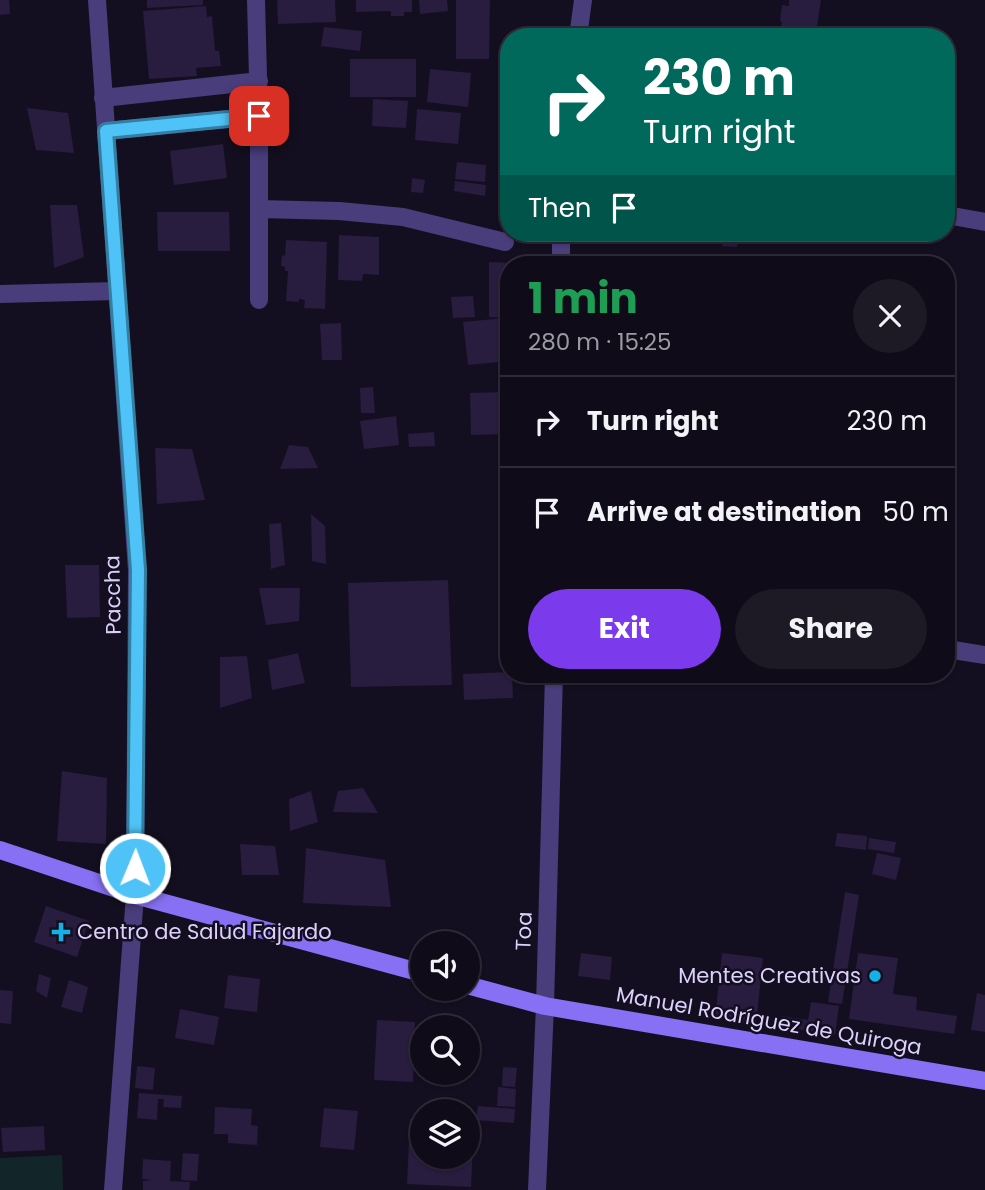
<!DOCTYPE html>
<meta charset="utf-8">
<style>
body{margin:0;font-family:Poppins,sans-serif;background:#1d1925;color:#f1f3f6;height:100vh;display:flex;flex-direction:column;font-size:26px;white-space:nowrap}
*{box-sizing:border-box;margin:0}
p{font-size:23px;color:#9b9ba2}
.icon{flex:none;width:38px;height:38px;fill:none;stroke:currentColor;stroke-width:2;stroke-linecap:round;stroke-linejoin:round}
.map{position:relative;flex:1;overflow:hidden}
.panel{position:absolute;left:500px;top:256px;width:455px;height:427px;display:flex;flex-direction:column;background:#0f0b18;border-radius:28px;box-shadow:0 2px 5px #0004,0 0 0 2px #2f2b37}
.panel>*{flex:none}
.hud{position:absolute;left:500px;top:28px;width:455px;height:214px;border-radius:28px;box-shadow:0 2px 5px #0004,0 0 0 2px #2f2b37;background:#00695c;color:#fff;overflow:hidden}
.fabs{position:absolute;left:410px;top:931px;display:grid;gap:14px}
.fabs a{display:grid;place-items:center;width:70px;height:70px;border-radius:50%;background:#0f0b18;box-shadow:0 2px 5px #0004,0 0 0 2px #2f2b37;font-size:35px}
.pin{position:absolute;display:grid;place-items:center;width:60px;height:60px;color:#fff;margin:-30px;border-radius:14px;box-shadow:0 4px 10px #0006}
.me{position:absolute;width:77px;margin:-38px;rotate:1deg;stroke-linejoin:round;filter:drop-shadow(0 0 5px #0008)}
.turn{display:flex;align-items:center;gap:24px;height:147px;padding:0 28px;font-size:32px}
.turn .icon{width:91px;height:91px;stroke-width:2.5}
.turn b{display:block;font-size:49px;line-height:60px}
.then{display:flex;align-items:center;height:66px;padding:0 28px;background:#0003;gap:14px;font-size:26px}
.round{display:grid;place-items:center;flex:none;width:74px;height:74px;border-radius:37px;background:#1d1925}
.headline{display:flex;align-items:center;justify-content:space-between;height:119px;padding:0 28px}
h1{font-size:42px;font-weight:700;line-height:52px;color:#1e9e55}
.action{display:flex;gap:14px;margin-top:auto;padding:14px 28px}
.action a{flex:1;height:80px;border-radius:42px;background:#7c3aed;color:#fff;font-size:28px;font-weight:700;line-height:80px;text-align:center}
.action a+a{background:#1d1925;color:#f1f3f6}
ul{padding:0;list-style:none}
li{display:flex;align-items:center;gap:21px;height:91px;padding:0 28px;border-top:2px solid #2f2b37}
li div{flex:1}
li b{display:block;font-size:26px}
li em{font-style:normal}
.map>svg:first-child{display:block}
</style>
<div class="map">
<svg width="985" height="1190" viewBox="0 0 985 1190">
<rect width="100%" height="100%" fill="#140f20"/>
<path fill="#122629" d="M62 1155 63 1190H0V1158Z"/>
<path fill="#281c3f" d="M0 0H9L10 14 0 15Z
M147 0H203V5L147 8Z
M277 0H335L336 22 278 24Z
M356 0H412V12H404V16H391V11L356 12Z
M419 0H447L448 11 420 14Z
M456 0H490L489 59H456Z
M789 0H821L816 33 781 27 782 22 780 21 782 5 789 6Z
M206 6 207 17 212 16 215 51H219L221 66 196 68 197 76 149 79 143 11Z
M324 27 362 31 360 51 321 46Z
M350 59H416V97H350Z
M430 69 471 73 468 107 427 102Z
M373 99 408 101 406 128 372 126Z
M27 108 68 113 74 153 36 150Z
M417 109 461 113 458 144 415 140Z
M223 144 227 178 174 185 170 151Z
M457 162 486 165 485 182 455 179Z
M412 178 425 180 423 193 411 192Z
M455 181 486 185 485 196 454 191Z
M50 205H77L84 257 54 268Z
M157 212H229L230 251H158Z
M723 233H738L737 247 722 246Z
M339 235 379 237V275L363 274 362 281 338 280Z
M286 240 327 242 325 309 304 308 305 300 299 299V302L286 301 288 271H285V267L281 266 282 255 285 256Z
M489 262 509 263V318L489 317Z
M473 296 475 317 453 318 451 297Z
M505 318 509 361 468 365 463 322Z
M341 323 342 360H322L320 324Z
M373 387 375 413H361L360 388Z
M505 392 506 434 471 435 470 393Z
M396 416 399 445 364 449 360 421Z
M434 432 435 446 409 447 408 434Z
M289 445 308 447 318 468 280 469Z
M155 448 192 449 205 500 157 504Z
M311 514 325 526 326 564 312 561Z
M281 523 285 565 271 569 269 524Z
M65 565H99L100 617 67 618Z
M448 580 452 685 351 687 348 583Z
M259 588H300L299 621 266 625Z
M298 653 305 683 272 690 268 660Z
M247 656 252 698 220 708V657Z
M509 672V674H512L513 698 464 700 463 674Z
M62 771 107 778 106 844 57 841Z
M363 788 378 813 333 812 338 791Z
M311 791 318 822 290 831 289 799Z
M837 833 867 836 866 850 835 846Z
M869 838 896 842 894 853 868 849Z
M240 844 275 846 279 875H242Z
M306 848 385 860 391 907 303 903Z
M877 853 901 858 896 880 872 874Z
M845 892 859 895 842 1004 828 1002Z
M46 906 89 921 77 957 34 942Z
M581 953 612 957 610 980 578 976Z
M722 953 763 958 756 1024 715 1019Z
M858 953 898 958 893 994 917 997 916 1010 957 1016 954 1034 849 1019Z
M39 974 51 978 47 998 36 991Z
M228 975 260 979 257 1012 224 1008Z
M69 980 88 987 82 1013 61 1007Z
M0 990 13 991 11 1024 0 1023Z
M977 993 985 995V1032L971 1030Z
M811 1002 839 1006 835 1035 781 1027 782 1016 808 1020Z
M180 1009 219 1017 214 1045 175 1038Z
M377 1020 415 1022 413 1082 374 1080Z
M137 1066 155 1068 153 1090 135 1088Z
M503 1067 517 1068 515 1087 502 1086Z
M498 1087 516 1089 515 1107 497 1106Z
M139 1093 182 1096 181 1108 163 1107 164 1099H158L157 1120 137 1118Z
M478 1106 515 1109 514 1123 476 1120Z
M215 1107 252 1109 251 1125 258 1126 257 1145 228 1143V1134H214Z
M324 1108 358 1111 354 1150 320 1147Z
M410 1119H422V1157H467V1122H474L471 1187 407 1184Z
M44 1126 45 1150 3 1152 1 1128Z
M183 1153 199 1154 197 1181 181 1180Z
M143 1159 171 1161 170 1181 190 1182 189 1190H143V1181L153 1180 142 1179Z"/>
<g fill="none" stroke-linecap="round" stroke-linejoin="round">
<path stroke="#493d7b" stroke-width="18" d="M97 0 137 570 135 895 113 1190
M256 0 259 116V300
M578 37 583 0
M103 98 259 81
M106 131 259 116
M259 209 339 211 403 217 505 242
M947 215 985 222
M561 264V233
M0 294 117 291
M947 649 985 655
M537 1190 545 1006 554 674"/>
<path stroke="#8770f3" stroke-width="18" d="M0 850 135 895 422 973
M467 985 545 1006 985 1081"/>
</g>
<g fill="none" stroke-linecap="round" stroke-linejoin="round">
<defs>
<path id="route" d="M135 868 138 570 106 131 259 116"/>
</defs>
<use href="#route" stroke="#337fa1" stroke-width="18"/>
<use href="#route" stroke="#4fc3f7" stroke-width="12"/>
</g>
<g fill="#13b1e5" stroke="#140f20" stroke-width="2.5">
<path d="M57.5 921.5h7v7h7v7h-7v7h-7v-7h-7v-7h7z"/>
<circle cx="875" cy="976" r="7"/>
</g>
<g text-anchor="middle" stroke-width="5" stroke-linejoin="round" paint-order="stroke">
<g font-size="21" fill="#dcd1fb" stroke="#140f20">
<text transform="translate(113 595) rotate(-91)" y="7">Paccha</text>
<text transform="translate(524 931) rotate(-88)" y="7">Toa</text>
<text transform="translate(769 1021) rotate(10)" y="7">Manuel Rodríguez de Quiroga</text>
</g>
<g font-size="21" fill="#dcd1fb" stroke="#140f20" text-anchor="start">
<text x="77" y="939">Centro de Salud Fajardo</text>
<text x="861" y="983" text-anchor="end">Mentes Creativas</text>
</g>
</g>
</svg>
<div class="fabs">
<a><svg class="icon" aria-label="sound" viewBox="0 0 24 24"><path d="M4 9h4l5-4v14l-5-4H4zM17 9q2 3 0 6"/></svg></a>
<a><svg class="icon" aria-label="search" viewBox="0 0 24 24"><circle cx="10" cy="10" r="6"/><path d="M15 15l6 6"/></svg></a>
<a><svg class="icon" aria-label="layers" viewBox="0 0 24 24"><path d="M12 4l9 5-9 5-9-5zM3 14l9 5 9-5"/></svg></a>
</div>
<div class="pin" style="left:259px;top:116px;background:#d93025"><svg class="icon" aria-label="arrive" viewBox="0 0 24 24"><path d="M6 21V4h12l-3 4 3 4H6"/></svg></div>
<svg class="me" style="left:135px;top:868px" viewBox="-20 -20 40 40"><circle r="17" fill="#4fc3f7" stroke="#fff" stroke-width="3"/><path d="M0-11L8 9 0 5-8 9z" fill="#fff"/></svg>
<div class="hud">
<div class="turn"><svg class="icon" aria-label="right" viewBox="0 0 24 24"><path d="M7 20v-9h11M14 6l5 5-5 5"/></svg><div><b>230 m</b>Turn right</div></div>
<div class="then">Then<svg class="icon" aria-label="arrive" viewBox="0 0 24 24"><path d="M6 21V4h12l-3 4 3 4H6"/></svg></div>
</div>
<section class="panel">
<div class="headline"><div><h1>1 min</h1><p>280 m · 15:25</p></div><a class="round"><svg class="icon" aria-label="close" viewBox="0 0 24 24"><path d="M6 6l12 12M18 6L6 18"/></svg></a></div>
<ul>
<li><svg class="icon" aria-label="right" viewBox="0 0 24 24"><path d="M7 20v-9h11M14 6l5 5-5 5"/></svg><div><b>Turn right</b></div><em>230 m</em></li>
<li><svg class="icon" aria-label="arrive" viewBox="0 0 24 24"><path d="M6 21V4h12l-3 4 3 4H6"/></svg><div><b>Arrive at destination</b></div><em>50 m</em></li>
</ul>
<div class="action"><a>Exit</a><a>Share</a></div>
</section>
</div>
